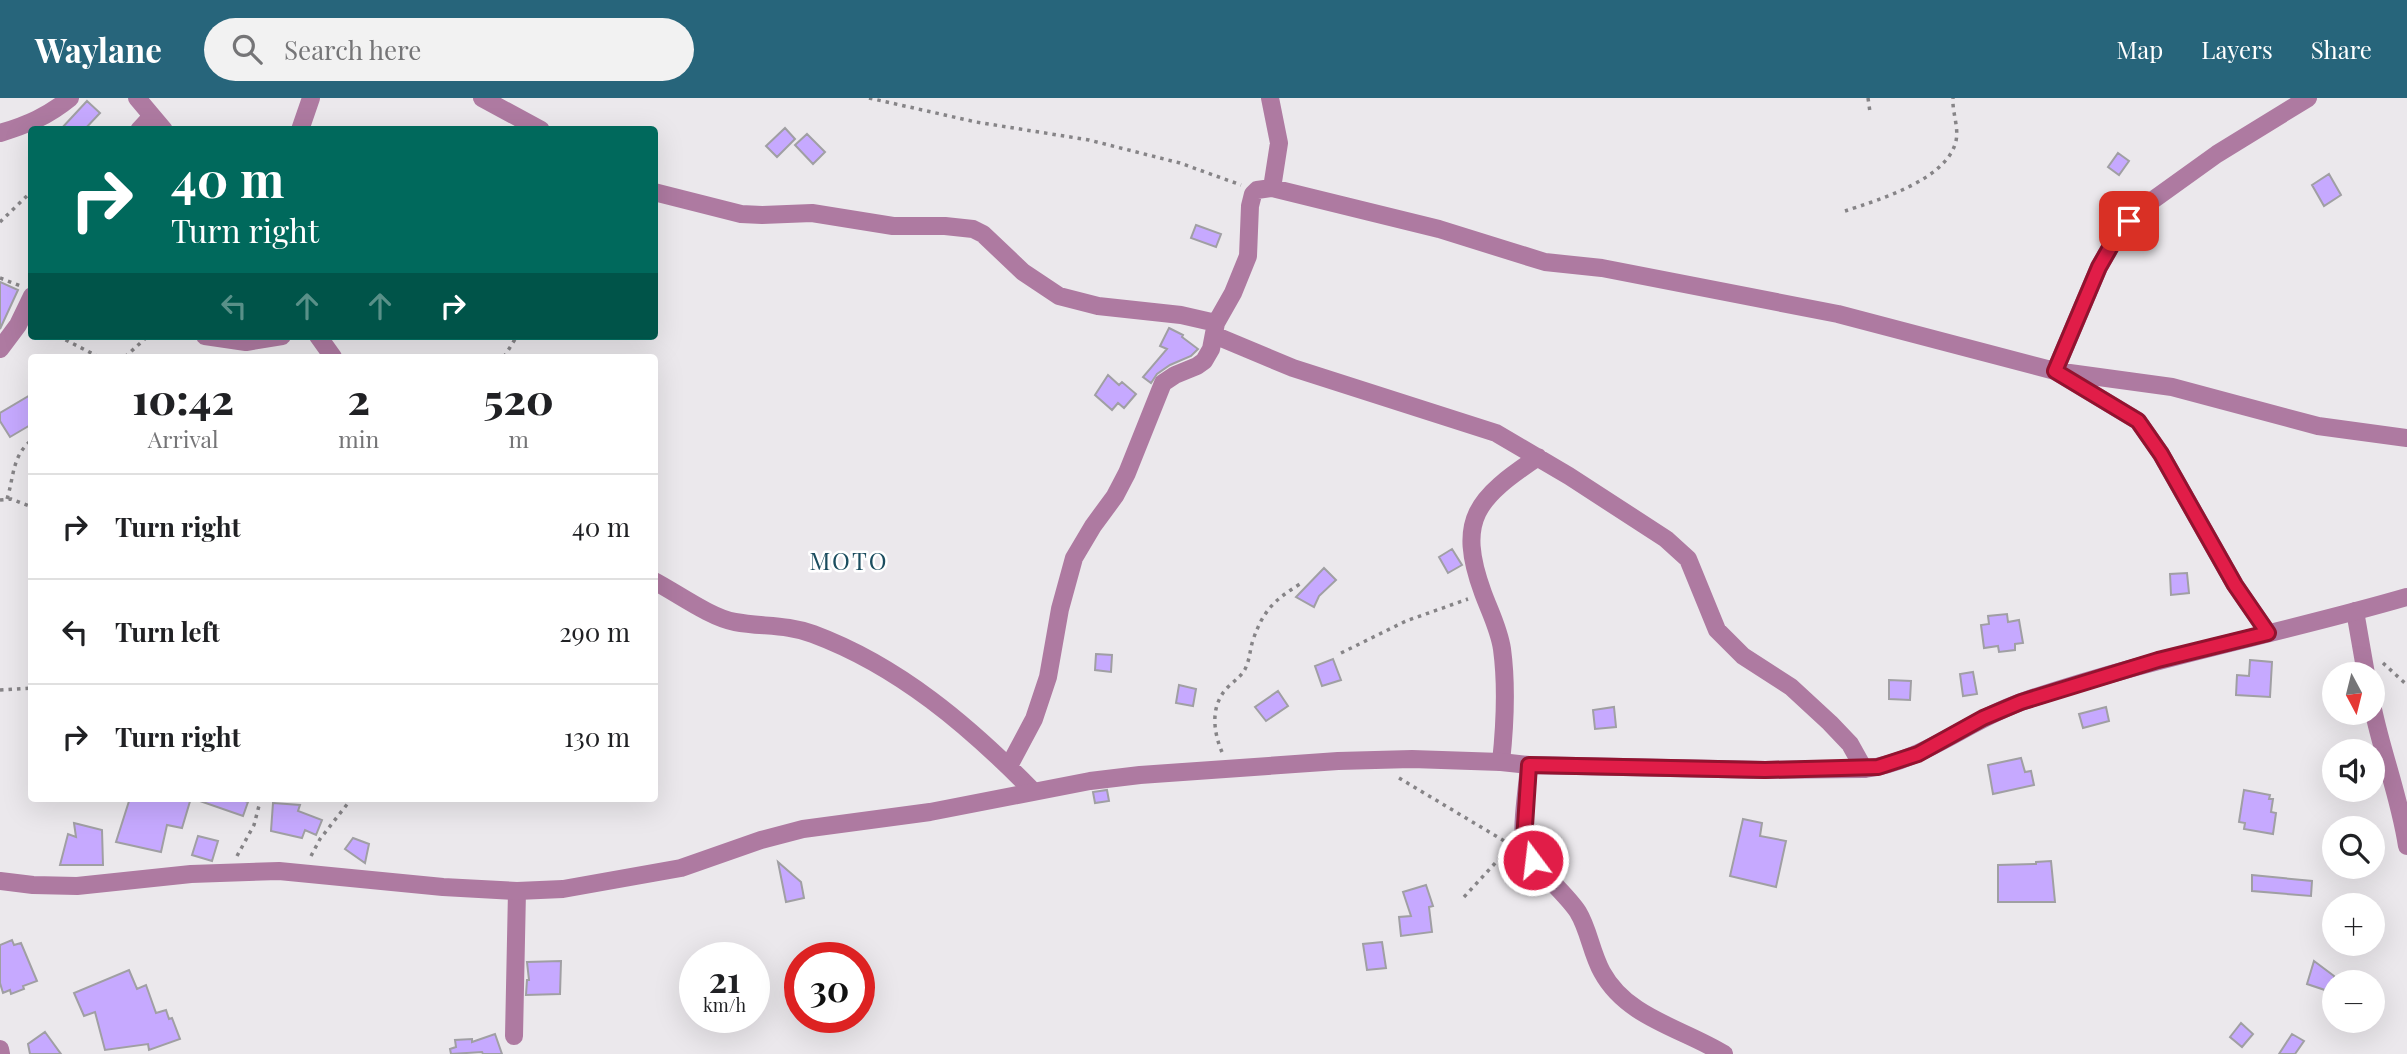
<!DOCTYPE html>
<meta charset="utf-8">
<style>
body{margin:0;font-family:"Playfair Display",serif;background:#f2f2f2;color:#202124;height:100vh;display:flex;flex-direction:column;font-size:26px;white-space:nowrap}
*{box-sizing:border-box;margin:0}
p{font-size:23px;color:#757577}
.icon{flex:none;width:38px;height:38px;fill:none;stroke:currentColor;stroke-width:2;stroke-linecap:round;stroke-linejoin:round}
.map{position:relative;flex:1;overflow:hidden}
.side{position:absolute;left:28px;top:256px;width:630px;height:448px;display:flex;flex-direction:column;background:#fff;border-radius:7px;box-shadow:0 7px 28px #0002}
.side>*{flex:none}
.guide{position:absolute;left:28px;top:28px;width:630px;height:214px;border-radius:7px;box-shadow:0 7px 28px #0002;background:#00695c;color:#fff;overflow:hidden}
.needle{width:46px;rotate:173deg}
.fabs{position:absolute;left:2322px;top:564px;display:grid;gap:14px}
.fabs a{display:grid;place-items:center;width:63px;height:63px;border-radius:50%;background:#fff;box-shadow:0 7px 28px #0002;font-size:35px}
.speed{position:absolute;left:679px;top:844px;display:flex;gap:14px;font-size:35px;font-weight:700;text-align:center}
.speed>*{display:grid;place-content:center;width:91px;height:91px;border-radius:50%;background:#fff;box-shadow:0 7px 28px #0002;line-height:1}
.speed small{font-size:18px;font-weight:400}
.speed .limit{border:10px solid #d22;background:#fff;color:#111}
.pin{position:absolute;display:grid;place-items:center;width:60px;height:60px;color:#fff;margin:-30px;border-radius:14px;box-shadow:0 4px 10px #0006}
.me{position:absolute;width:77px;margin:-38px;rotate:345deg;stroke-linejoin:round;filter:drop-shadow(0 0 5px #0008)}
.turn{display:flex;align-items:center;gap:24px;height:147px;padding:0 28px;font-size:32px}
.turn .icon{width:91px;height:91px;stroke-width:2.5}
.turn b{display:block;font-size:49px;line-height:60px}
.lanes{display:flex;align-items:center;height:66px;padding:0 28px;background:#0003;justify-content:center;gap:35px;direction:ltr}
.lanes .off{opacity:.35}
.eta{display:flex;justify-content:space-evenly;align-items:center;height:119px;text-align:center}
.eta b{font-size:42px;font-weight:800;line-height:49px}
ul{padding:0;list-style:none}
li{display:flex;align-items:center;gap:21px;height:105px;padding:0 28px;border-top:2px solid #e0e0e0}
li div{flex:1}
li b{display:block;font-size:26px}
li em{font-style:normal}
header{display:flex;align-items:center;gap:42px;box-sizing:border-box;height:98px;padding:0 35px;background:#27657b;color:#fff}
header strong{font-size:33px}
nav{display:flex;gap:38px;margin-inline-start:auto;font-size:24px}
.search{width:490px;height:63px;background:#f2f2f2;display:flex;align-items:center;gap:18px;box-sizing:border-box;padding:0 24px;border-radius:38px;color:#757577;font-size:26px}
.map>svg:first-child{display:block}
</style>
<header>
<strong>Waylane</strong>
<div class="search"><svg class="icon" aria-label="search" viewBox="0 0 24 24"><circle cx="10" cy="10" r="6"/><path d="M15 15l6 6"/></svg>Search here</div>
<nav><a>Map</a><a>Layers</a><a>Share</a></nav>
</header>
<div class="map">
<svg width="2407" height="956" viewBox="0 0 2407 956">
<rect width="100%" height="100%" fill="#ebe8ec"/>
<path fill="#c6a9ff" stroke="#a09fa3" stroke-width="2" d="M87 3 100 15 84 32H60Z
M785 30 795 41 777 59 766 48Z
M807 36 825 54 813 66 795 47Z
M2118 55 2129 63 2119 77 2108 69Z
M2329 76 2341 97 2324 108 2312 87Z
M1196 127 1221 136 1216 149 1191 140Z
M0 184 18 192 0 231Z
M1169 230 1183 237 1182 239 1198 251 1191 258 1170 267 1157 276 1151 285 1143 279 1167 251 1160 248Z
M1108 277 1119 287 1122 284 1136 296 1124 310 1118 305 1112 312 1095 297Z
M32 296V326L10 339 0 323V315Z
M1452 451 1462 467 1448 475 1439 459Z
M1324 470 1336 482 1319 498 1314 509 1296 499Z
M2187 475 2189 495 2171 497 2170 476Z
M2007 516 2008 524 2019 522 2023 545 2015 546V552L1999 554 1998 548 1984 550 1981 527 1989 526 1988 518Z
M1096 556 1112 557 1111 574 1095 572Z
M1333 561 1341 582 1322 588 1315 568Z
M2250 562 2272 564 2270 599 2236 597 2237 577 2249 578Z
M1973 574 1977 596 1963 598 1960 576Z
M1889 582 1911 583 1910 602 1889 601Z
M1179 587 1196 591 1193 608 1176 605Z
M1278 593 1288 608 1266 623 1255 609Z
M1614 609 1616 629 1595 631 1593 612Z
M2106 609 2109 623 2083 630 2079 616Z
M2021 660 2025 674 2031 673 2034 687 1993 696 1988 667Z
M1107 692 1109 703 1095 705 1093 694Z
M2244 692 2270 697 2269 701H2273L2271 714 2276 715 2273 736 2244 731 2245 725 2239 724Z
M130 700H191L182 730 167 727 161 754 116 744Z
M197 700H236L248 704 243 718 197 702Z
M273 705 300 707 298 713 322 722 316 737 305 732 302 740 271 733Z
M1743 721 1762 725 1760 738 1786 743 1776 789 1730 778Z
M74 725 102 732 103 767H60L68 736 76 739Z
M198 738 218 743 212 763 192 757Z
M353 740 369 746 365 765 345 751Z
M2051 763 2055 804H1998V767L2036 766V764Z
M778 764 801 784 804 800 786 804Z
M2252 777 2312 783 2311 798 2252 793Z
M1426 787 1433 808 1429 809 1432 834 1401 838 1399 819 1411 818 1403 794Z
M12 842 14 847 21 845 37 883 23 888 24 891 11 896 10 892 3 895 0 885V847Z
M1382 844 1386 870 1367 872 1363 846Z
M561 863 560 896 526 897 527 882H529L527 864Z
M2314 863 2334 878V895L2307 886Z
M129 872 137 891 146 887 156 915 166 912 169 921 172 920 180 941 149 952 148 946 105 952 95 914 84 918 74 895Z
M2241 925 2253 936 2242 949 2230 939Z
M45 934 61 956H30L28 946Z
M495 936 502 956H483L482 954 451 956 450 951 456 949 455 942 472 941V944Z
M2292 936 2304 943 2295 956H2279Z"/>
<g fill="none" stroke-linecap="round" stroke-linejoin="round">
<path stroke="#868487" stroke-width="3.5" stroke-dasharray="3.5 5" stroke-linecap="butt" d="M869 0 976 24 1089 42 1180 65 1241 87
M1868 0 1870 14
M1845 113C1878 102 1947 82 1956 43 1959 29 1952 14 1953 0
M0 124 32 93
M0 180 21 188
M58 238 99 259
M125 259 148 238
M504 259 517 238
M7 401C14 379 12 357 32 342
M0 402 11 401 32 409
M1341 555 1406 523 1468 501
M2383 565 2407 587
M0 592 32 590
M1222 654C1213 633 1210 607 1228 589 1235 582 1243 577 1246 569 1250 560 1250 551 1253 542 1263 513 1274 502 1300 486
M1399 680 1506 744
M237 758 254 727 261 700
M311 758 320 741 352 700
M1464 799 1498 762 1510 756"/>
<path stroke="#ae7aa1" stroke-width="18" d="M137 0 164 32
M482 0 541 32
M2308 0 2217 56 2139 112 2119 134 2099 169 2055 273 2172 289 2318 328 2407 340
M139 32 152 18
M300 32 311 0
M0 35C27 27 48 18 70 0
M1272 90 1439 131 1545 164 1602 170 1838 216 2055 273 2138 323 2161 356 2235 487 2268 535
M654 94 741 116 762 117 812 115 893 128H945L973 131 983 136 1023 174 1059 198 1098 208 1181 217 1216 225
M1214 237 1293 270 1496 335 1569 378 1666 441 1688 461 1717 532 1743 558 1791 589 1830 625 1850 646 1864 671
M205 238 246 244 282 238
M318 238 333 259
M0 251 18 227 32 198
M654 483C677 495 711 520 735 524 762 529 787 526 813 536 899 568 969 628 1032 692
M2355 513 2366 576
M2373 611C2383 658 2400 701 2407 748
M1501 664C1505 627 1507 588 1502 551 1499 531 1490 514 1483 495 1456 421 1477 400 1538 359
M1529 667C1528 686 1519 737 1526 752 1535 771 1564 793 1578 814 1589 832 1591 854 1602 874 1627 920 1682 930 1724 956
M1009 668 1034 621 1048 579 1060 511 1074 460 1093 428 1115 398 1127 375 1163 285 1175 277 1197 268 1204 263 1211 251 1216 225 1233 195 1248 158 1250 108 1253 96 1257 92 1272 90 1279 45 1270 0
M514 938 517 793
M0 951 1 956"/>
<path stroke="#ae7aa1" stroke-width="18" d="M0 783 33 787 77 788 191 776 279 773 443 789 517 793 563 791 681 770 761 742 803 731 930 714 1090 683 1140 677 1338 663 1412 661 1501 664 1529 667 1765 672 1864 671C1923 664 1968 622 2024 603 2149 560 2280 536 2407 499"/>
</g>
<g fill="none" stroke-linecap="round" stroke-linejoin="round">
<defs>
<path id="route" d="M1533 762 1527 754 1524 743 1529 667 1765 672 1878 669 1918 656 1983 620 2021 604 2158 562 2268 535 2235 487 2161 356 2138 323 2055 273 2099 169 2119 134 2129 123"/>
</defs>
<use href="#route" stroke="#92132f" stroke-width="18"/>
<use href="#route" stroke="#e11d48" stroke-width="12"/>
</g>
<g text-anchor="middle" stroke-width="5" stroke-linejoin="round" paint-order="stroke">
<g font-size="24" letter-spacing="2" fill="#1b4d5f" stroke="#fff">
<text x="849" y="472">MOTO</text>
</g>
</g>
</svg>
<div class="fabs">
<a><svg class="needle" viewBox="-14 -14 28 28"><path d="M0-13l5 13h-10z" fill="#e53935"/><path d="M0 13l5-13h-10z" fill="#757577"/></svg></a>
<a><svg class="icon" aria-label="sound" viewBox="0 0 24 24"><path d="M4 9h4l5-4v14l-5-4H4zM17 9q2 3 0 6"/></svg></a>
<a><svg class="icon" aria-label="search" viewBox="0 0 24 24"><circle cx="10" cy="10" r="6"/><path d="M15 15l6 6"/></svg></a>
<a>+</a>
<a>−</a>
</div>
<div class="speed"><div>21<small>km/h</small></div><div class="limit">30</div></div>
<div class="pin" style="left:2129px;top:123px;background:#d93025"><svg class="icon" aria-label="arrive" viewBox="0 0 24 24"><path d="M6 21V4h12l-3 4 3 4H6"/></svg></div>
<svg class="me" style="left:1533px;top:762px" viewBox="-20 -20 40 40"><circle r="17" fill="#e11d48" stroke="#fff" stroke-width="3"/><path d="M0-11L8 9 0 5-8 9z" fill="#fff"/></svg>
<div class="guide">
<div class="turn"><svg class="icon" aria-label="right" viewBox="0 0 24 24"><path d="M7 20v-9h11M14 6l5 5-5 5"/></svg><div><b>40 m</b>Turn right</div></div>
<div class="lanes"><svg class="icon off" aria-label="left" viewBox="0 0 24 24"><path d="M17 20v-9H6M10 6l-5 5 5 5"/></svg><svg class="icon off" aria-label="ahead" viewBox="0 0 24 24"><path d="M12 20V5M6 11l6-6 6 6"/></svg><svg class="icon off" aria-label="ahead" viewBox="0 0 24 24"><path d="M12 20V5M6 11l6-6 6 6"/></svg><svg class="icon" aria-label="right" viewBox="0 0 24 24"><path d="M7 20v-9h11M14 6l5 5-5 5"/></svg></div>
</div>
<section class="side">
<div class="eta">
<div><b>10:42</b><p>Arrival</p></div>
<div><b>2</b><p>min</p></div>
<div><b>520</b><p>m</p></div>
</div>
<ul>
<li><svg class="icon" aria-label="right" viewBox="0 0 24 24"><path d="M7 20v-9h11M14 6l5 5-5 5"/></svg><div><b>Turn right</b></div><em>40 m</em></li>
<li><svg class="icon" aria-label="left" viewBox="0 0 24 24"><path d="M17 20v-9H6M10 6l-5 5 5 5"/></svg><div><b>Turn left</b></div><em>290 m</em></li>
<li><svg class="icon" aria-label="right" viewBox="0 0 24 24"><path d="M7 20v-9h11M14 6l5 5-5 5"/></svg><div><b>Turn right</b></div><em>130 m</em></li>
</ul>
</section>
</div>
